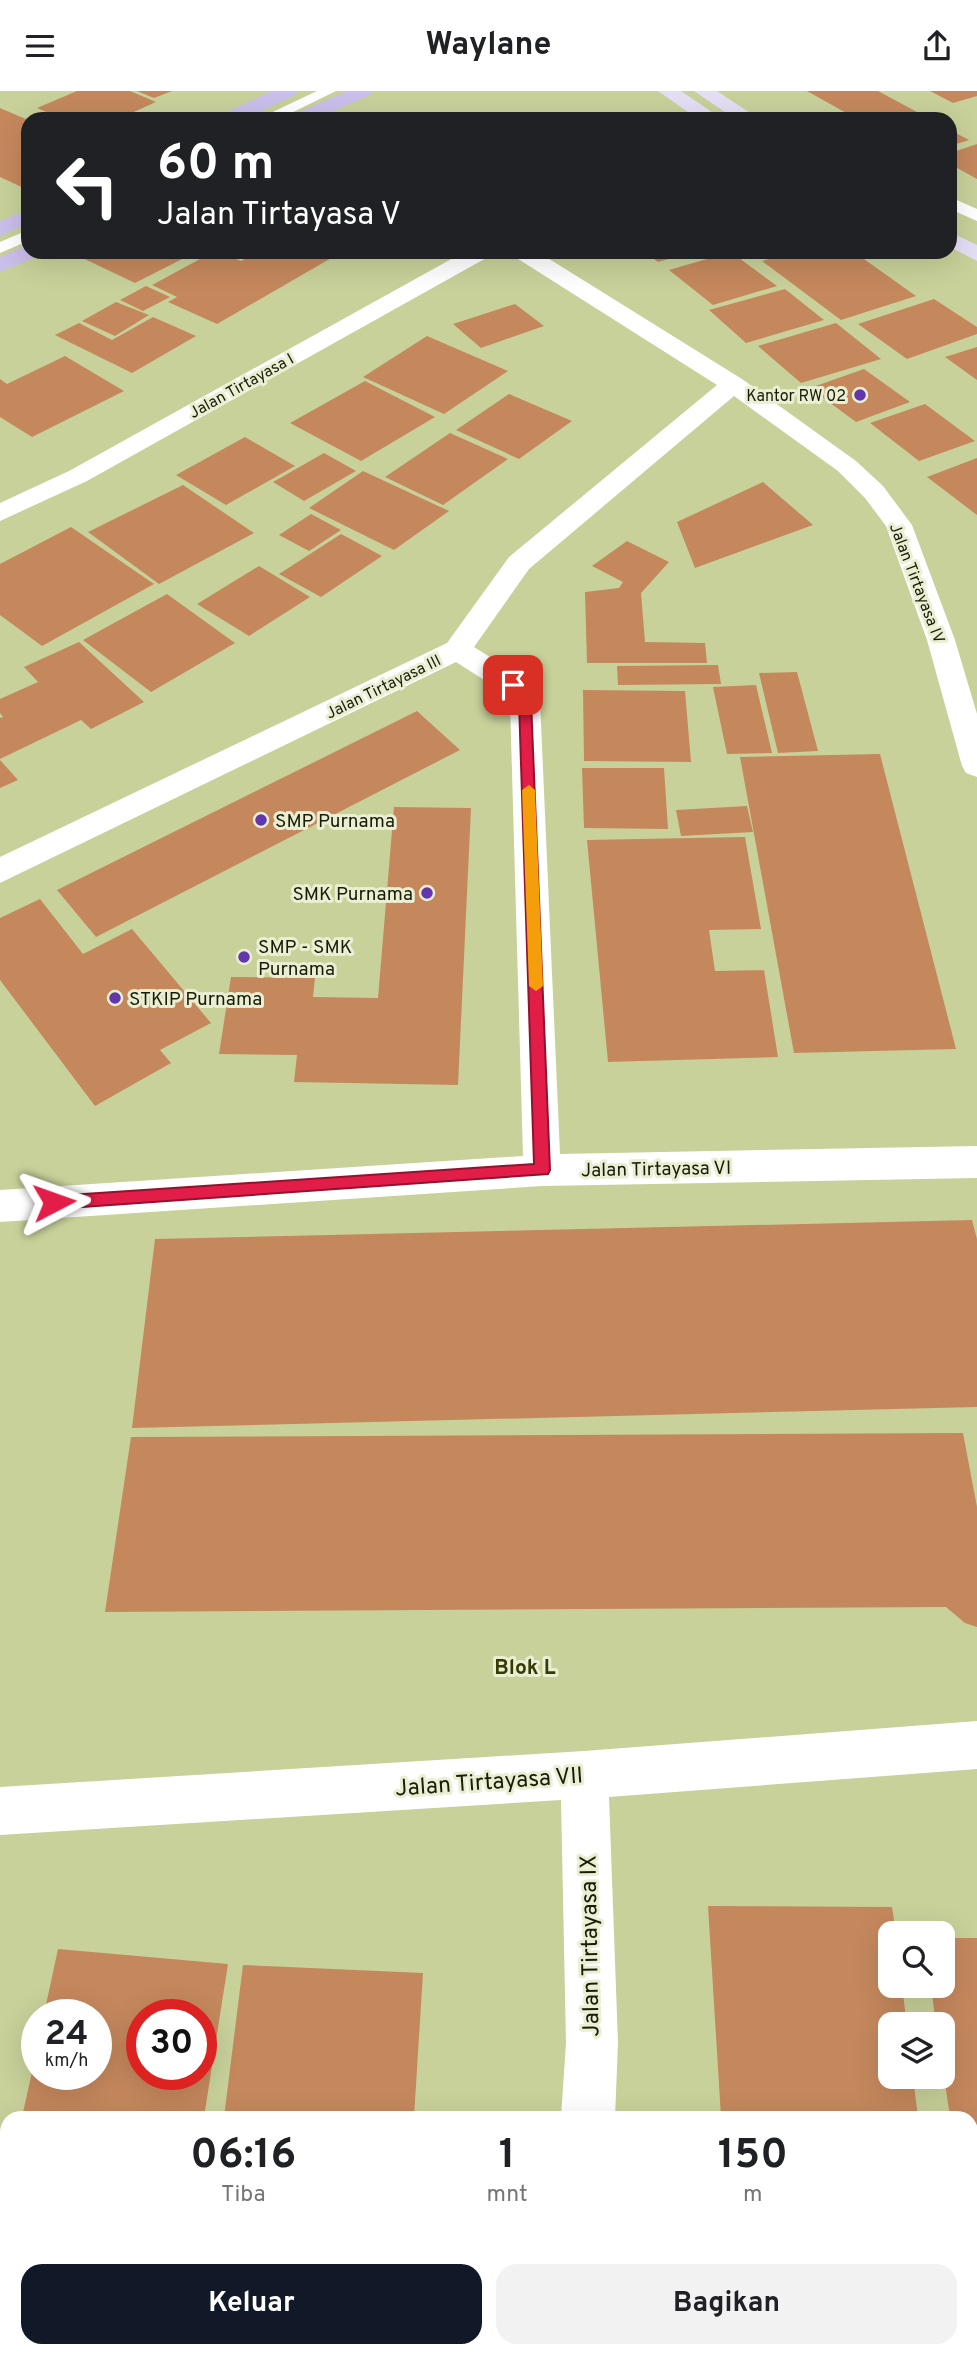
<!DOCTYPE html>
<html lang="id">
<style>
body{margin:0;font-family:Overpass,sans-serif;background:#f2f2f2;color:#202124;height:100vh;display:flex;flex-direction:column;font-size:26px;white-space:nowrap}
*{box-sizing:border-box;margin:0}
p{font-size:23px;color:#757577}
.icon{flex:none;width:38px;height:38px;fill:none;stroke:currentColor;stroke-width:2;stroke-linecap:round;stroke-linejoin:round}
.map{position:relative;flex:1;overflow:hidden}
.details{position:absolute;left:0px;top:2020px;width:978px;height:247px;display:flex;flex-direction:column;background:#fff;border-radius:21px 21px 0 0;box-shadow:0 7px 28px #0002}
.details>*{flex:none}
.hud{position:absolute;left:21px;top:21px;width:936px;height:147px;border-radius:21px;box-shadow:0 7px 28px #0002;background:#202124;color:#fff;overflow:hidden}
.buttons{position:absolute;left:878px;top:1830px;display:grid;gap:14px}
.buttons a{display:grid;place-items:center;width:77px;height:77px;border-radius:14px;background:#fff;box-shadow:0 7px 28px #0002;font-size:35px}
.speed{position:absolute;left:21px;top:1908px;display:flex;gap:14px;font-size:35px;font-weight:700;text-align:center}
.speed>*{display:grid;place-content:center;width:91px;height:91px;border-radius:50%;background:#fff;box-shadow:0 7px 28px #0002;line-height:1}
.speed small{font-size:18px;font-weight:400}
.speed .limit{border:10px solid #d22;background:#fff;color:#111}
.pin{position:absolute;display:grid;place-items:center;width:60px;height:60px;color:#fff;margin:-30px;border-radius:14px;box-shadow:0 4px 10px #0006}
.me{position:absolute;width:77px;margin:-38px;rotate:86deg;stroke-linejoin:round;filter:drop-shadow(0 0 5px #0008)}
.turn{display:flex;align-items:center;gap:24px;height:147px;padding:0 21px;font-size:32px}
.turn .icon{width:91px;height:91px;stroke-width:2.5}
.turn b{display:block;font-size:49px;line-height:60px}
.eta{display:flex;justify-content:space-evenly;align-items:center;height:119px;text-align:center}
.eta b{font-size:42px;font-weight:700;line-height:49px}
.action{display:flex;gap:14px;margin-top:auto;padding:14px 21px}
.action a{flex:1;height:80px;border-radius:21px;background:#111827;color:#fff;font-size:28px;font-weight:700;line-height:80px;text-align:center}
.action a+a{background:#f2f2f2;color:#202124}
header{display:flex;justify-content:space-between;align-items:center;height:91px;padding:0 21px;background:#fff;font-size:32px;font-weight:700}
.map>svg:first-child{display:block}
</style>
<header><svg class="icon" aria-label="menu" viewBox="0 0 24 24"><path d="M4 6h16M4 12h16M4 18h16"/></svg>Waylane<svg class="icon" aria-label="share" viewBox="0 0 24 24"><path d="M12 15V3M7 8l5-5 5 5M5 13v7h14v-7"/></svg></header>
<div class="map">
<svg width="977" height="2265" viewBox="0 0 977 2265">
<rect width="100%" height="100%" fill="#c8d19a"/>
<path fill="#c5885d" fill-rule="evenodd" d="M77 0H130L156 11 118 28H62L37 17Z
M137 0H172L154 7Z
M807 0H878L930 28H857Z
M930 0H977V5L953 12Z
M0 17 28 29V99L0 86Z
M950 39 969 49 950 55Z
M977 53V88L950 73V62Z
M70 161H180L188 165 135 192Z
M213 161H220L241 170 258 161H319L333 166 217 233 168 211 177 206 152 194Z
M645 161H690V162L658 171Z
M731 161 777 195 713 214 669 179Z
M793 161H854L916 205 841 229 762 170Z
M146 195 170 206 143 220 120 209Z
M785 198 824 229 746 252 709 219Z
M934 208 977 236V243L907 268 858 233Z
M116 211 149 224 115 245 82 230Z
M515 213 544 235 481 257 453 233Z
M153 226 196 245 132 282 55 244 79 232 112 249Z
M836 232 881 268 801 292 758 255Z
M427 245 508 280 444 323 363 286Z
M977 256V289L945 266Z
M65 265 124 300 32 346 0 326V288L7 293Z
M864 278 910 311 856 331 810 297Z
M365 290 435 326 361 370 290 332Z
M509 303 572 330 519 368 456 339Z
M925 313 975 350 919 370 870 332Z
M450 342 508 368 443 414 385 386Z
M245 346 295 375 226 414 176 384Z
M324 362 356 380 304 410 273 391Z
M977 367V424L927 386Z
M363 380 449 420 394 459 309 417Z
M763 391 813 434 695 477 677 431Z
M183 394 254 442 159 493 88 441Z
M311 423 341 439 309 460 279 444Z
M71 436 154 493 42 555 0 524V473Z
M341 443 382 465 321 506 279 483Z
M627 450 669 471 641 502 645 551 705 552 707 572H587L585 501 619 497 623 491 592 475Z
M259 475 310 506 249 545 197 513Z
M167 503 235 552 151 601 83 549Z
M79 551 144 611 91 638 81 629 0 668V627L3 626 0 622V608L38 591 24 576Z
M718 574 721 593 618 594 617 575Z
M797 581 818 660 778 662 759 582Z
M756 594 772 662 727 663 713 596Z
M583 599 685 600 691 671 584 670Z
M417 620 460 659 96 846 57 799Z
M880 663 956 958 794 962 740 666Z
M0 669 18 689 0 697Z
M582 677H664L668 738 584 737Z
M747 715 753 741 681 745 676 719Z
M394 716 471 717 458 994 294 991 297 964 219 963 231 886 315 887 313 906 378 907Z
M745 746 761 838 709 839 715 880 764 879 778 966 608 971 587 749Z
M40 808 83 863 132 838 211 932 160 959 171 972 95 1015 0 889V827Z
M972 1129 977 1148V1316L132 1337 155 1148Z
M963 1342 977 1416V1536L965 1532 946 1516 105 1521 131 1346Z
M708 1815 892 1816 896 1843H891V1895H902L907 1934H891V1986H913L918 2026H721Z
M943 1847H977V2222L971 2168V2026H950L943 1979V1934H936L931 1895H943Z
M58 1858 228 1873 204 2026H22L36 1963 37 1983H96V1923H44ZM142 1923H201V1983H142Z
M243 1874 423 1882 414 2026H224Z
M6 2101H7V2207H0V2128Z
M0 2241 7 2243V2259H65L83 2265H0Z
M203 2259H425V2265H202Z
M730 2259H942V2265H730Z"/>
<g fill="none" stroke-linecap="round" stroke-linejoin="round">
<path fill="#fff" fill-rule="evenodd" d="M317 0H336L279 28H258Z
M950 106 977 118V130L950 118Z
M28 139V150L0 162V151Z"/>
<path fill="#fff" fill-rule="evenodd" d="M464 161H491L488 166 87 390 0 430V412L69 380Z
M512 161H538L742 288 856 370 883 395 912 434 955 549 977 623V686L966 682 962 675 927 549 886 435 865 407 838 380 734 305 529 478 474 556 523 587 540 610 560 1063 977 1055V1087L542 1095 0 1131V1099L523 1065 510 611 503 601 456 571 0 792V766L447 552 509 466 717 294 515 166Z
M977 1630V1678L609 1706 618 1952 615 2026H561L566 1952 561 1709 0 1744V1696L584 1660Z
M548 2259H606V2265H548Z"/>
<path fill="#e4def5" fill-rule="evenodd" d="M658 0H681L722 28H698Z
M694 0H717L759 28H735Z
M950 141 977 154V170L950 156Z"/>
<path fill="#cabeeb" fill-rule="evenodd" d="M272 0H298L295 4 243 28H217L220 24Z
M347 0H373L370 4 316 28H290L293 24Z
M28 119V133L0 145V130Z
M28 154V161H39L36 166 0 181V166Z"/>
</g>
<path fill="#e11d48" stroke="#92132f" stroke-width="2" d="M513 590 517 591 531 610 550 1079 548 1083 54 1118 49 1116 46 1111 49 1107 54 1105 534 1073 519 611 506 594Z"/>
<path fill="#f59e0b" d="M529 694 535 699 543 895 536 900 529 895 522 699Z"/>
<g fill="#6336ae" stroke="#eaefd3" stroke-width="2.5">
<circle cx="860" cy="304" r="7"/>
<circle cx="261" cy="729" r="7"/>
<circle cx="427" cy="802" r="7"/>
<circle cx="244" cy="866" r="7"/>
<circle cx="115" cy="907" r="7"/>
</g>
<g text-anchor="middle" stroke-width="6" stroke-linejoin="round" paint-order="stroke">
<g font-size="16" fill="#1a1c07" stroke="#eaefd3">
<text transform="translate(241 294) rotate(-29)" y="6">Jalan Tirtayasa I</text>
<text transform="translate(918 492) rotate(69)" y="6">Jalan Tirtayasa IV</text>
<text transform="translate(383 595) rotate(-26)" y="6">Jalan Tirtayasa III</text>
</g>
<g font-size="16" fill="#1a1c07" stroke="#eaefd3" text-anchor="end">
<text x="846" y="310">Kantor RW 02</text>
</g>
<g font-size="19" fill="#1a1c07" stroke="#eaefd3" text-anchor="start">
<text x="275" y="736">SMP Purnama</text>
<text x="413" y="809" text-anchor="end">SMK Purnama</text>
<text x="258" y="862">SMP - SMK<tspan x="258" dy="22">Purnama</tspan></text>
<text x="129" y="914">STKIP Purnama</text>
</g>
<g font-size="19" fill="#1a1c07" stroke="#eaefd3">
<text transform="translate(656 1077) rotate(-1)" y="7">Jalan Tirtayasa VI</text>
</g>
<g font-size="21" font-weight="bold" fill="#363b04" stroke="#eaefd3">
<text x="525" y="1583">Blok L</text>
</g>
<g font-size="23" fill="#1a1c07" stroke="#eaefd3">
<text transform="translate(489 1690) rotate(-4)" y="8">Jalan Tirtayasa VII</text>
<text transform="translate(589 1855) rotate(-91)" y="8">Jalan Tirtayasa IX</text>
</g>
</g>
</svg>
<div class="buttons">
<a><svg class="icon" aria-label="search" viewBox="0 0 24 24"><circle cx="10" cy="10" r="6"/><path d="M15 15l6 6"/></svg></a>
<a><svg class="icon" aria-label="layers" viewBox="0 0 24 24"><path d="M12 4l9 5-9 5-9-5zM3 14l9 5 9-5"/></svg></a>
</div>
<div class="speed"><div>24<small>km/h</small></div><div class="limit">30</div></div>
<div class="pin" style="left:513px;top:594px;background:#d93025"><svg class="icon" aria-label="arrive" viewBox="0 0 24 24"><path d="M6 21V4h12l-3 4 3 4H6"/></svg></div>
<svg class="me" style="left:54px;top:1111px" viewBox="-20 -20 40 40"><path d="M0-17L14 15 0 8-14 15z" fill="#e11d48" stroke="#fff" stroke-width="4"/></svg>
<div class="hud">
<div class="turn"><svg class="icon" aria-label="left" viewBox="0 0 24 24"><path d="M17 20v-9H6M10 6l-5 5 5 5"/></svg><div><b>60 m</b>Jalan Tirtayasa V</div></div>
</div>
<section class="details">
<div class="eta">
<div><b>06:16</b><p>Tiba</p></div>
<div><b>1</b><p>mnt</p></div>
<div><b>150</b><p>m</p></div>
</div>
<div class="action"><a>Keluar</a><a>Bagikan</a></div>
</section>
</div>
